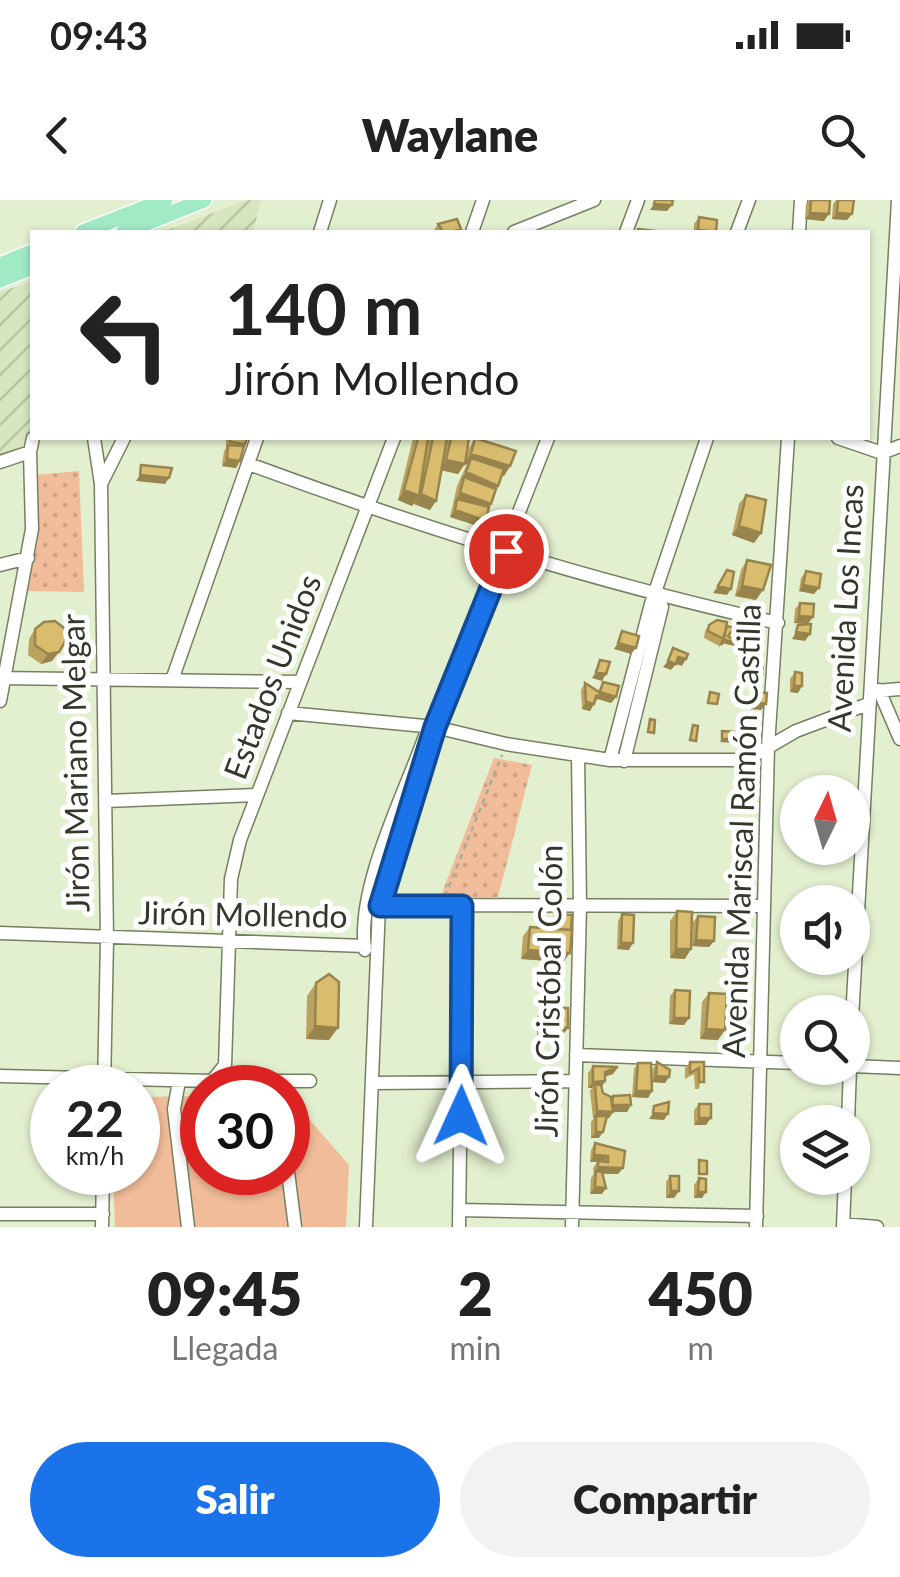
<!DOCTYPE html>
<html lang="es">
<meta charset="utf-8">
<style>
body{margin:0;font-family:Lato,sans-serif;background:#f2f2f2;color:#222;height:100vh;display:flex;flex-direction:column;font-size:38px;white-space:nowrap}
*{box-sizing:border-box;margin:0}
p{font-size:32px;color:#767676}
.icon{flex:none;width:55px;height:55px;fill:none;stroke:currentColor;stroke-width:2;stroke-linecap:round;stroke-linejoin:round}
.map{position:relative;height:1027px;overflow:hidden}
.details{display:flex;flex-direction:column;background:#fff;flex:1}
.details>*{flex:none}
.top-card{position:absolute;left:30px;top:30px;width:840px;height:210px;border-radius:0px;box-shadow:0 2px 8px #0004;background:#fff;color:#222;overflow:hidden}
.needle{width:65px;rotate:5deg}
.controls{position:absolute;left:780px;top:575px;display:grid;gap:20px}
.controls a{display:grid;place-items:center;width:90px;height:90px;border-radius:50%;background:#fff;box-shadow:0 2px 8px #0004;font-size:50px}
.speed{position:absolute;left:30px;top:865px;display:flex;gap:20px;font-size:50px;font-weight:700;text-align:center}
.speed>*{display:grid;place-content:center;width:130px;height:130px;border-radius:50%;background:#fff;box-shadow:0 2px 8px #0004;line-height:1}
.speed small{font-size:25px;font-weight:400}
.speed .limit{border:15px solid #d22;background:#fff;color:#111}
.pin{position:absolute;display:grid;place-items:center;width:85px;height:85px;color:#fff;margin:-42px;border:5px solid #fff;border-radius:50%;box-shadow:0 2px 10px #0007}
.me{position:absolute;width:110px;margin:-55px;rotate:1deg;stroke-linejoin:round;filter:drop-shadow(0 0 8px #0008)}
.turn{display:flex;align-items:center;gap:35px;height:210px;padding:0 30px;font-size:45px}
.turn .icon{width:130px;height:130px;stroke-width:2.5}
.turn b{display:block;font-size:70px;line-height:85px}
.eta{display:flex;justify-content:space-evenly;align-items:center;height:170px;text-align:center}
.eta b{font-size:60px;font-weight:800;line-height:70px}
.cta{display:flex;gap:20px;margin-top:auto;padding:20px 30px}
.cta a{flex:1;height:115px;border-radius:60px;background:#1a73e8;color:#fff;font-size:40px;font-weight:800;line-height:115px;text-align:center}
.cta a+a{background:#f2f2f2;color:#222}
.status{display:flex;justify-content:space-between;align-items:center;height:70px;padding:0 50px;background:#fff;direction:ltr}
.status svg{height:28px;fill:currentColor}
header{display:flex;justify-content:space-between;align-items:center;height:130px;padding:0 30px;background:#fff;font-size:45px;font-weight:800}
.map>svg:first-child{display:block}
</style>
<div class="status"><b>09:43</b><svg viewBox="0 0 49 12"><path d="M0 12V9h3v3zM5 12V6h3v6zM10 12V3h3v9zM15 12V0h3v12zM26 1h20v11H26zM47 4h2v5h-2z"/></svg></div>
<header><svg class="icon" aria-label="back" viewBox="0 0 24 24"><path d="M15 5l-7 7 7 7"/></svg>Waylane<svg class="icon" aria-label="search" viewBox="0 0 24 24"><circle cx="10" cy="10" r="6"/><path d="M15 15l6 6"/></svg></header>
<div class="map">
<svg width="900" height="1027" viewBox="0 0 900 1027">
<defs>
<pattern id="industrial-furrows" width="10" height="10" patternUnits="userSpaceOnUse" patternTransform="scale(2.5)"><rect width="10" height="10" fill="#d7e6bf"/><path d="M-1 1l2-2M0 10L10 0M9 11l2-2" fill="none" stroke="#b9c6a4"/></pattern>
<pattern id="park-dots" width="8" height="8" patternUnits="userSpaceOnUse" patternTransform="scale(2.5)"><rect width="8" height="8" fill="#f1bc99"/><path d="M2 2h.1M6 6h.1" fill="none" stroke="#cfa284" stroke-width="1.8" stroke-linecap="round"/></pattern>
</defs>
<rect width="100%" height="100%" fill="#e3f0cf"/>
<path fill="url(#industrial-furrows)" d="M247 0H261L253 32H162Z
M32 81V216L26 260 0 267V92Z"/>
<path fill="#f1bc99" d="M288 895 349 965 346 1027H115L113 973 138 972V897L202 896V972H288Z"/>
<path fill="url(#park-dots)" d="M79 271 84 392 25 391 35 275Z
M494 558 532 565 498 697 440 698Z"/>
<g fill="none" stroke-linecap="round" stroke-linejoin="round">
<defs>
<path id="minor" d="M320 32 330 0
M472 32 483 0
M514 32 594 0
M626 32 638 0
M737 32 749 0
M799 32 801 0
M94 238 101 284 107 739 104 888
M838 238 882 253 900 246
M0 262 30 252
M249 264C422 328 598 383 778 423
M102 282 124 238
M0 365 28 358
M0 478 300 482
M172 480 257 238
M879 490 900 539
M876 491 900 489
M0 501 32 329 30 252 33 238
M288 513 435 527 506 544 610 560H746L796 531 868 504
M610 560 651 404 707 238
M624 561 662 407 657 396
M106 601 257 595
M379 705 764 706
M0 733 365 746
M365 750C356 687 405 594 426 533L435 527
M852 819 898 0
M576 855 798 863
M852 866 900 868
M0 876 212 881 225 865 231 679 240 640 394 238
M179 881 174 909 188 1027
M212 881H310
M374 883 575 881
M848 922 850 868
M179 953 202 929
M288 972 295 1027
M459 1010 757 1016
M0 1014H103
M843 1024 877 1027
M102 1027 103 972
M366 1027 379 705 435 527 548 238
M459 1027 463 706
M572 1027 580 706 578 555
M756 1027 768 547 788 238
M843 1027 845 978"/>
<path id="major" d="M83 32 165 0
M124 32 204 0
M0 65 32 52
M0 80 32 67"/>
</defs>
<use href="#minor" stroke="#758062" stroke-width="15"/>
<use href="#major" stroke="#fff" stroke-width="18"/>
<path stroke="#a5af95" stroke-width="2.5" stroke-dasharray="5 5" stroke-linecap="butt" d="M445 696 502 555"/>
<use href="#minor" stroke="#fff" stroke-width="12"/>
<use href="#major" stroke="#a1eac6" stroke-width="15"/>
</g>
<path fill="#bba25f" d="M809 0H830L824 21 805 19 806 4Z
M836 0H854L847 20 832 19 833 4Z
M699 17 716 32H694V24Z
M438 24 458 32H435L434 30Z
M226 238H247L236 268 222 266 224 251 226 248Z
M413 238H472L468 243 466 257 469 248 475 238 510 266 504 276 502 275 489 307 486 321 481 327 450 317 457 286 467 264 465 263 458 274 442 270 430 310 414 304 415 302 412 306 398 300Z
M746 295 761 333 754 343 732 335 739 304Z
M520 357 534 373 528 383 524 382 517 391 505 388 513 366Z
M747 360 756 400 735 396 741 370Z
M806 371 819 388 814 394 799 391 801 378Z
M800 403 808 424 794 423 795 409Z
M709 425 728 436 735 446 722 443 719 448V446L704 438 705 431Z
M753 426 758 447 754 454 741 450 742 439Z
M35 429 52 461 41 464 28 455 29 439Z
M750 463 758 483 745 482 746 469Z
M795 472 798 493 790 492V479Z
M603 482 616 497 611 503 598 499 595 501 590 511 582 509 581 490 585 483 598 491Z
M677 711 685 759 670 758V721Z
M555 714 570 753 563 762 521 759 523 736 530 727 549 728 550 720Z
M622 714 629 750 617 749 618 721Z
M698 716 714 741 709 747 692 746 693 722Z
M316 783 329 840 306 839 307 796Z
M675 790 689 818 684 825 669 824 670 796Z
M709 793 718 840 700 839 702 802Z
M543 808 568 828 561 837H537V817Z
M657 862 669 877 665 883 652 882V891L648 898 632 897 634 869 638 863 652 881 653 869Z
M690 862H704L699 889H695L694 874 685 879V868Z
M593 866 618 867 613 874 605 876V881L602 887 603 893 611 899 613 896 631 905 627 912H613L609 918H607L599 938H591V922L594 918H593L590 891 592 888H588V873Z
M699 904 706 925H694V910Z
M595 943 623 968 618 974H602L606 988 602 994H590L591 978 594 973 593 968 597 962H590L591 950Z
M670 976 679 991 674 998H666V982Z
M699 978 702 998H694V985Z"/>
<path fill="#98844d" d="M654 4 672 5 667 11 650 10Z
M810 13 829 14 824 21 805 19Z
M837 13 852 14 847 20 832 19Z
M471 254 510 266 504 276 469 265 471 258 467 264 464 263Z
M227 259 240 261 236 268 222 266Z
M446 260 465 264 458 274 440 270Z
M466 272 498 286 491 295 464 277 459 282Z
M140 275 169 278 165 284 136 281Z
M404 290 419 296 412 306 398 300Z
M460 293 491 304 484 313 457 299 454 303Z
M421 294 436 301 430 310 414 304Z
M455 310 486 321 481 327 450 317Z
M739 326 761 333 754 343 732 335Z
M527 371 534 373 528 383 524 382 517 391 505 388 512 378Z
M803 385 819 388 814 394 799 391Z
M718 386 731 389 727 395 713 393Z
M742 386 763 390 756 400 735 396Z
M799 416 813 417 808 424 794 423Z
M796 432 810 434 805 441 792 439Z
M725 440 737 442 735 446 722 443Z
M618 443 636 448 631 454 614 449Z
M746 443 758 447 754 454 741 450Z
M59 452 52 461 41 464 48 454Z
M678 457 686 459 682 466 676 464 671 470 663 467 668 461Z
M596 472 606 474 602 481 592 478Z
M750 476 762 477 758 483 745 482Z
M794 486H802L798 493 790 492Z
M600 492 616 497 611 503 598 499 592 502Z
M586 502 594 504 590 511 582 509Z
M754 502 766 504 761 510 749 509Z
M722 539H735L733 543 720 542Z
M696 740 714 741 709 747 692 746Z
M621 743H633L629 750 617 749Z
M676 749H691L685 759 670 758Z
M528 750 570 753 563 762 521 759Z
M674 818H689L684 825 669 824Z
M315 826 338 828 329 840 306 839Z
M543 827 568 828 561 837H537Z
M706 829 725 830 718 840 700 839Z
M618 867 613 874 601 878 605 872Z
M656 876 669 877 665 883 651 882Z
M605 881 601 888 595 884 592 888H588L593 882Z
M636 891H652L648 898 632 897Z
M612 905H631L627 912H613L609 918H593L597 911Z
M653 913 668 914 664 920 649 919Z
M699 918H711L706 925H694Z
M596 932H603L599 938H591Z
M594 955 608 956 603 962H590Z
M598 967 623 968 618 974 593 973Z
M595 987 606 988 602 994H590Z
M671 991H679L674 998H666Z
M698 992H706L702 998H694Z"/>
<path fill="#d9bc6e" stroke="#98844d" stroke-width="2.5" d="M655 0H673L672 5 654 4Z
M811 0H830L829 14 810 13Z
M838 0H854L852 14 837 13Z
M699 17 717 20 716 32 698 30Z
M457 19 461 29 452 32H443L438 24Z
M638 29 664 32H637Z
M230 238H247L245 244 230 242Z
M418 238H428L419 296 404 290Z
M433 238H447L436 301 421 294Z
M451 238H469L465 264 446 260Z
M475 238 516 251 510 266 471 254Z
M228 245 244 246 240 261 227 259Z
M471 258 504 269 498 286 466 272Z
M141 265 172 268 169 278 140 275Z
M464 277 496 289 491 304 460 293Z
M746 295 766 300 761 333 739 326Z
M457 299 489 307 486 321 455 310Z
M520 357 538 363 534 373 527 371 524 381 512 378Z
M747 360 771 365 763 390 742 386Z
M727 370 734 372 731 389 718 386Z
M806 371 821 374 819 388 803 385Z
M800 403 814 404 813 417 799 416Z
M717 420 727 422 724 439 708 431 709 425Z
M55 421 64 428 67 438 59 452 48 454 35 445V429L44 422Z
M811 424 810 434 796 432 798 425Z
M727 426 734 428 728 436 737 442 725 440 721 445Z
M753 426 761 428 758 447 746 443V432H753Z
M622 431 639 436 636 448 618 443Z
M673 448 688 454 686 459 678 457 676 464 668 461Z
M600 460 610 462 606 474 596 472Z
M750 463 763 464 762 477 750 476Z
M795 472 802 473V486H794Z
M603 482 619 486 616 497 600 492Z
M585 483 602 494 596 496 594 504 586 502Z
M710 492 719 494 717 504 708 503Z
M756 492 767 493 766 504 754 502Z
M650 519 655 520 654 533 648 532Z
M693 525 698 526 696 541 690 540Z
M722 531 735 532V539H722Z
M677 711 692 712 691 749H676Z
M555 714 572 715 571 730 553 729Z
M622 714 634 715 633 743H621Z
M698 716 715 717 714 741 696 740Z
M530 727 572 730 570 753 528 750Z
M329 774 339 782 338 828 315 826 316 783Z
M675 790 690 791 689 818H674Z
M709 793 727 794 725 830 706 829Z
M543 808H568V828L543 827Z
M657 862 670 870 669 877 656 876Z
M690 862H704V882H699V868L690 873Z
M638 863H651L652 891H636Z
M593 866 618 867 605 872V881L593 882Z
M595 884 601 885 603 893 611 897 613 912 597 911Z
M630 895 631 905H612L613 896Z
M669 902 668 914 653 913 654 906Z
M699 904H711V918H699Z
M596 916H607L603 932H596Z
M595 943 625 951 623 968 598 967V961L608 962V956L594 955Z
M699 960 707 961V974H699Z
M596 971 602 972 606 988 595 987Z
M670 976H679V991H671Z
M699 978 706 979V992H698Z"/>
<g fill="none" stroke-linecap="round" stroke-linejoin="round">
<defs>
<path id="route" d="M461 916 462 706H380L435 527 506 351"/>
</defs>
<use href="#route" stroke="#114b97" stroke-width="25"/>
<use href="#route" stroke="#1a73e8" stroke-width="18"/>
</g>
<g text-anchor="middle" stroke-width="10" stroke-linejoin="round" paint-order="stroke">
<g font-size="32" fill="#33382b" stroke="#fff">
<text transform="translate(846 408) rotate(-87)" y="11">Avenida Los Incas</text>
<text transform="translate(273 477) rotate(-69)" y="11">Estados Unidos</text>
<text transform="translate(76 563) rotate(-91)" y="11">Jirón Mariano Melgar</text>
<text transform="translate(742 631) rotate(-88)" y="11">Avenida Mariscal Ramón Castilla</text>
<text transform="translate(243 715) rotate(1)" y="11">Jirón Mollendo</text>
<text transform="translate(549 791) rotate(-89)" y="11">Jirón Cristóbal Colón</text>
</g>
</g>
</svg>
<div class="controls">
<a><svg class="needle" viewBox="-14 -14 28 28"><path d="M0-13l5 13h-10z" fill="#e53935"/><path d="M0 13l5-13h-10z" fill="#767676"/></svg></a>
<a><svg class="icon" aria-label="sound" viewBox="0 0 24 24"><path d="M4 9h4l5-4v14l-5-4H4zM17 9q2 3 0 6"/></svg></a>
<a><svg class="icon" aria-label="search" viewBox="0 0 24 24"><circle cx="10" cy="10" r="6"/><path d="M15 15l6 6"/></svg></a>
<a><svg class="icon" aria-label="layers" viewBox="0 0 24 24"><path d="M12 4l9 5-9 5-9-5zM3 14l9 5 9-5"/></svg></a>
</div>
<div class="speed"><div>22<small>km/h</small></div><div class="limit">30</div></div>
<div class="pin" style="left:506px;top:351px;background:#d93025"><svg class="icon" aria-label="arrive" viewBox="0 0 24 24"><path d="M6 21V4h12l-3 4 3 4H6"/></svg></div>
<svg class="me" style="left:461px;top:916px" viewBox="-20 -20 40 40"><path d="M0-17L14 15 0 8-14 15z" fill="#1a73e8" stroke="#fff" stroke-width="4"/></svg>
<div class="top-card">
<div class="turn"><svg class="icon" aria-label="left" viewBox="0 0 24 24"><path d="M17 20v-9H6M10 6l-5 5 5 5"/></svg><div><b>140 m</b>Jirón Mollendo</div></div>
</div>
</div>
<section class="details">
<div class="eta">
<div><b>09:45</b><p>Llegada</p></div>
<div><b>2</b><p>min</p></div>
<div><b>450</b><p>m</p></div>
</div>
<div class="cta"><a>Salir</a><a>Compartir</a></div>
</section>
